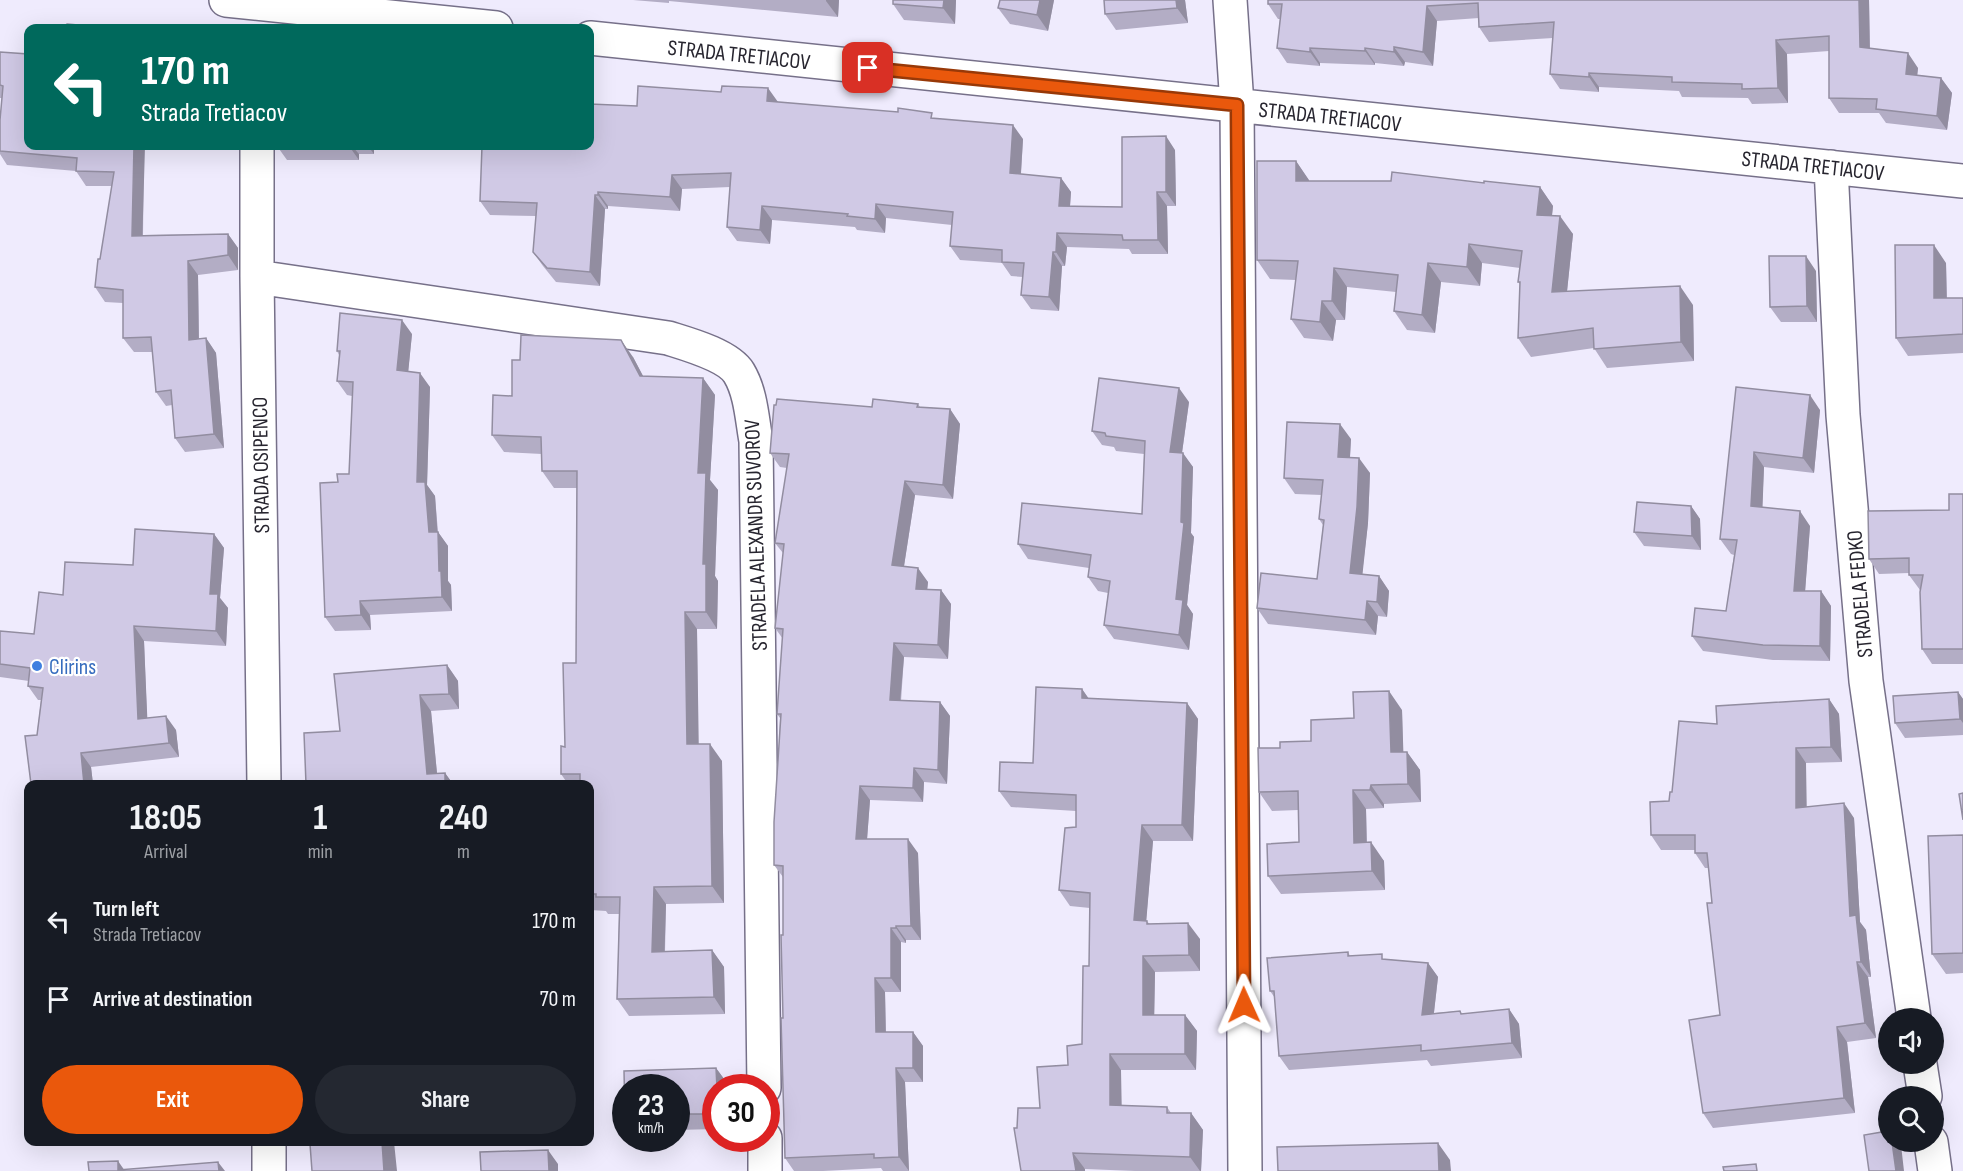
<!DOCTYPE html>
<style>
body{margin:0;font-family:"Sofia Sans Condensed",sans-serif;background:#242831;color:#f1f3f6;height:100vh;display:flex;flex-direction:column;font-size:22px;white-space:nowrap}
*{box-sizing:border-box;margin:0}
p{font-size:20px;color:#9ea1a6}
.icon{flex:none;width:33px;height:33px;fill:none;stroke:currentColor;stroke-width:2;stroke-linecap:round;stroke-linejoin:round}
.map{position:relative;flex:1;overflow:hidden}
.drawer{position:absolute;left:24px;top:780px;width:570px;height:366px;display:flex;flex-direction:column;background:#171b24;border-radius:12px;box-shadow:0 6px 24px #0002}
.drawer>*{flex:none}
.hud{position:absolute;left:24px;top:24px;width:570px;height:126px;border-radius:12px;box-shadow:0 6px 24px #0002;background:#00695c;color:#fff;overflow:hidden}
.controls{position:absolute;left:1878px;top:1008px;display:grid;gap:12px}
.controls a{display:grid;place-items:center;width:66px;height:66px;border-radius:50%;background:#171b24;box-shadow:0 6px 24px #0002;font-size:30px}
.speed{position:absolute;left:612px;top:1074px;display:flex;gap:12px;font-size:30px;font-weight:700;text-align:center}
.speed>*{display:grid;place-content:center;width:78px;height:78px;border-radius:50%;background:#171b24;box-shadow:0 6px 24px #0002;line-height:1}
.speed small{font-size:15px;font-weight:400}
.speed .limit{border:9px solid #d22;background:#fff;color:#111}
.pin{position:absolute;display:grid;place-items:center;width:51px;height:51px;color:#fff;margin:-26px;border-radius:12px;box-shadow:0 3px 9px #0006}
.me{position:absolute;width:66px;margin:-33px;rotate:359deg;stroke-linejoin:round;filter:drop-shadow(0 0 4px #0008)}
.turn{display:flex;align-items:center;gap:21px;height:126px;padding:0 18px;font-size:27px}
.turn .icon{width:78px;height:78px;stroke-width:2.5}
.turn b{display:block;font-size:42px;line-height:51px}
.eta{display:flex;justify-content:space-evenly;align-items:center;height:102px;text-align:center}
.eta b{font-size:36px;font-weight:700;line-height:42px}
.button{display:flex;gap:12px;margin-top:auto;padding:12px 18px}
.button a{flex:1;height:69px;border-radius:36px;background:#ea580c;color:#fff;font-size:24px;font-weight:700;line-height:69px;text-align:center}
.button a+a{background:#242831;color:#f1f3f6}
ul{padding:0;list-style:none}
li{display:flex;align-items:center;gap:18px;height:78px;padding:0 18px}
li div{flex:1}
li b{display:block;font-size:22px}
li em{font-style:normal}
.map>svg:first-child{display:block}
</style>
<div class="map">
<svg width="1963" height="1171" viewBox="0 0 1963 1171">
<rect width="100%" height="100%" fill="#efebfd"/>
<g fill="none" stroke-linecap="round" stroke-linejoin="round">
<defs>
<path id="minor" d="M226 0 496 28
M1230 0 1237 105 1245 1171
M590 38 1963 181
M257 146V277L264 784
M1831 167 1843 415 1866 681 1914 1018
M257 277 668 338C687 344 728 355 739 373 751 393 752 419 756 441L764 1088
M1920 1064 1925 1096
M269 1142V1171
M1931 1142 1935 1171
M765 1171V1138"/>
</defs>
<use href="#minor" stroke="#767089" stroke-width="36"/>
<use href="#minor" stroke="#fff" stroke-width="33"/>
</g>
<path fill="#b3adc5" d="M633 0H839L838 17 669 1V3Z
M956 0 955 24 904 20 893 4Z
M1000 0H1054L1048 31 1010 24 998 8Z
M1104 0H1185L1188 23 1116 30 1105 14Z
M1869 0 1870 48 1918 68 1917 75 1941 78 1952 93 1947 130 1886 123 1879 113H1839L1829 98V51L1787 54 1788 103 1752 104 1748 98 1682 97 1679 91 1599 87V92L1560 89 1550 74 1553 38 1489 42 1479 27V18L1437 21 1433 66 1405 62 1404 66 1375 63V65L1320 63V66L1287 63 1277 48 1280 19H1278L1268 4Z
M0 52 144 146 143 235 228 234 238 248V270L198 275 199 339 206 338 216 353 224 448 185 452 175 438 172 405 166 406 156 392 152 352H134L123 338V303L105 302 95 287 112 186H86L76 171 7 165 0 154V120L2 98H0Z
M590 78 594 85 593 104 637 106 778 102 936 119 1023 139 1021 174 1061 178 1071 192 1070 206 1122 207 1175 150 1176 206H1167L1168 254H1132L1129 249 1067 247 1065 266H1062L1059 311 1031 309 1021 295 1023 277 1011 276 1002 263 960 260 950 246 952 225 886 218 885 233 857 230 855 227 772 220 770 244 737 241 727 227 730 187 682 189 680 211 608 206V209H605L600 286 556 282 543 266 533 252 536 216 490 215 480 201 590 146Z
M277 146H374V154H359V160H287Z
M1296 161 1309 181 1484 183 1540 187 1553 206 1552 215 1573 234 1567 291 1693 305 1694 361 1607 368 1594 348 1531 357 1518 338 1520 284 1518 282 1520 268 1482 263 1480 286 1441 282 1435 333 1407 330 1394 311 1396 292 1347 287 1345 320H1336L1333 341 1304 338 1291 319 1296 280 1270 279 1257 260Z
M1946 263 1947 298H1963V353L1908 356 1896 338Z
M1816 271 1817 322H1781L1770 307Z
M412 334 408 372 430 387 427 485 435 496 438 532 448 546V581L451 585 452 611 370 615 371 630 335 631 325 617 338 482 349 474 352 396 347 395 337 381 339 355 337 351Z
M633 357 643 376 703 378 715 395 710 480 718 490 715 576 718 581 717 629H697L698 744 722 761 724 903 666 904 665 952 712 950 724 967 725 1014 629 1016 617 999 619 914H608L606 911 590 910V784H568L561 774 576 663 577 488H554L542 471V454L504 452 492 435 512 396Z
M1736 387 1820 410 1814 473 1764 467 1762 508 1810 526 1805 591H1821L1831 606 1830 661 1773 660 1703 651 1692 636 1726 611 1734 555 1731 554 1720 539Z
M1189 402 1182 453 1193 467 1191 533 1194 537 1187 605 1193 614 1189 650 1114 639 1104 625 1108 593 1098 591 1088 577 1089 568 1028 559 1018 544 1142 514 1144 454 1116 451 1114 447 1102 445 1092 431Z
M918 404 920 407 950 409 960 424 953 499 915 495 904 566 928 582 927 589 941 590 951 604 948 659 904 657 901 701 940 702 950 716 947 784 924 782 923 802 870 800 867 839 918 853 921 940H906V943L901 942V992H885L886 1032H913L923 1046V1082H905L909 1171H883L881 1168 823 1171H794L785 1158 783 1018V877L774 865 780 718 777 714 783 639 775 628 783 553 775 543 787 468 780 467 770 453 872 407Z
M1351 439 1350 458 1370 473 1368 523 1362 574 1379 576 1389 591 1387 617 1378 616 1376 635 1268 624 1257 608 1317 579 1323 525 1319 519 1322 495 1295 494 1284 478Z
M1963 494V664H1932L1922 649 1920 590 1909 575V573L1879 574 1869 559 1949 510Z
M1691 506 1700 519 1701 550 1644 546 1634 532Z
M214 534 224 548 220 598 228 608 226 646 144 641 147 718 176 730 179 757 91 767 93 784H31L41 700H38L28 686 29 681 0 677V631L34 634 63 595 133 565Z
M447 665 458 681 459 709 431 711 437 773H445L453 784H306Z
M1082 689 1089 699 1187 703 1198 719 1193 841H1153L1146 921 1150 924 1200 939V971L1155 972 1154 1015H1185L1197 1031 1196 1070H1121V1106L1167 1107 1171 1113H1191L1203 1130 1201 1171H1135L1085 1169 1017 1128 1040 1108 1082 1044 1089 966 1090 908 1070 906 1059 890 1076 827V811L1011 807 999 791 1033 763Z
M1958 692 1963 699V735L1905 738 1895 723Z
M1829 699 1839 714 1842 762 1806 763V807L1854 818 1860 922 1866 930 1871 977H1868L1876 1038 1847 1042 1855 1113 1713 1128 1703 1113 1720 1015 1709 868H1705L1695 853V850H1661L1651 835 1669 801 1672 792 1717 724Z
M1402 710 1403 752H1407L1420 770 1421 802 1384 804V808L1366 809 1367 843 1384 861 1385 890 1281 894 1268 876 1299 842 1298 810 1272 811 1259 792 1280 748 1311 741 1354 718Z
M1963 835V973L1946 974 1932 954Z
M1348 952 1350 956 1428 963 1438 977 1434 1013 1460 1011 1462 1014 1509 1009 1519 1024 1522 1058 1431 1066 1427 1060 1289 1070 1279 1056 1275 998 1270 991Z
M716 1068 727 1083V1088H716V1129L676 1130V1088H626V1117L625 1116 624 1071Z"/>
<path fill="#928da0" d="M826 0H839L838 17 826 1Z
M944 0H956L955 24 943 8Z
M1040 0H1054L1048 31 1037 15Z
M1176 0H1185L1188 23 1177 8Z
M1859 0H1869L1870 61 1860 47Z
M1427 6 1437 21 1433 66 1423 52Z
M1776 40 1787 54 1788 103 1778 88Z
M1394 47 1405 62 1404 66 1394 52Z
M1310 48 1320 63V66L1310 52Z
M1365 48 1375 63V65L1365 51Z
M1908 53 1918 68 1916 88 1906 74Z
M1589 73 1599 87V92L1589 77Z
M590 78 594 85 593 118 590 113Z
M1941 78 1952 93 1947 130 1937 116Z
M768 88 778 102 777 115 767 101Z
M1013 125 1023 139 1020 187 1010 173Z
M1166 136 1175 150 1176 206 1166 192Z
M134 146H145L142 250 132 236Z
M349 146H352L359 154V160Z
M368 146H374V154Z
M1296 161 1309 180V200L1296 181Z
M672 175 682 189 680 211 670 197Z
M1061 178 1071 192 1069 220 1059 206Z
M1540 187 1553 206 1550 234 1537 215Z
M598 192 608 206V209L598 195Z
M1157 192 1167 206 1168 254 1158 240Z
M595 195 605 209 600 286 590 272Z
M876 204 886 218 885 233 875 219Z
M762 206 772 220 770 244 760 230Z
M1560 216 1573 234 1565 311 1552 292Z
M1057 233 1067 247 1065 266 1056 252Z
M228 234 238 248V270L228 255Z
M1469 244 1482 263 1480 286 1467 267Z
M1934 245 1946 263 1947 316 1934 298Z
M1053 252 1062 266 1059 311 1049 297Z
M1806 256 1816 271 1817 322 1807 306Z
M188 261 198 275 199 354 189 340Z
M1428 263 1441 282 1435 333 1422 315Z
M1334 268 1347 287 1345 320 1332 301Z
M1680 286 1693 305 1694 361 1681 342Z
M1322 301 1336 320 1333 341 1320 322Z
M402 320 412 334 407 384 397 370Z
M206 338 216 353 224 448 214 434Z
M621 340 633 357 652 393 640 376Z
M420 373 430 387 427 485 435 496 438 540V532L448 546V581L451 585 452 611 442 597 439 571 417 482Z
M703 378 715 395 710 480 718 490 715 576 718 581 717 629 706 612 698 473Z
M1179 388 1189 402 1180 467 1170 452Z
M1810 395 1820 410 1814 473 1803 458Z
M950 409 960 424 953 499 943 485Z
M1340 424 1351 439 1349 472 1338 457Z
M1754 452 1764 467 1762 521 1751 506Z
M1183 453 1193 467 1191 533 1194 537 1187 605 1193 614 1189 650 1179 635 1176 599 1181 522Z
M1359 458 1370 473 1368 523 1361 588 1350 573Z
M905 481 915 495 902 579 892 565Z
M1691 506 1700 519 1701 550 1692 536Z
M1800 511 1810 526 1804 606 1794 591Z
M214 534 224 548 220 598 228 608 226 646 216 631 210 594Z
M918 568 928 582 926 603 916 589Z
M1379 576 1389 591 1387 617 1377 602Z
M941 590 951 604 948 659 938 645Z
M1821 591 1831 606 1830 661 1820 646Z
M360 601 370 615 371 630 361 615Z
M1367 601 1378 616 1376 635 1365 620Z
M685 612 697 629 699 761 687 744Z
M134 626 144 641 148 734 138 719Z
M894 643 904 657 899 714 890 700Z
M447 665 458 681 459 709 449 694Z
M1082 689 1093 705 1082 698Z
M1389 691 1402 710 1404 771 1391 752Z
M1958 692 1963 699V723L1960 719Z
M420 695 431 711 438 784 427 774Z
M1829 699 1839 714 1842 762 1831 747Z
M940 702 950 716 947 784 938 770Z
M1187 703 1198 719 1193 841 1182 825Z
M166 716 176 730 179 757 169 743Z
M710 744 722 761 724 903 712 886Z
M1796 748 1806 763 1807 823 1796 808Z
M1407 752 1420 770 1421 802 1408 784Z
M81 753 91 767 93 784H84Z
M914 768 924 782 923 802 913 788Z
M445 773 453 784H445Z
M1371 785 1384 804V808L1370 790Z
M860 786 870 800 866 853 856 839Z
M1353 790 1366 809 1367 862 1354 843Z
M1844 803 1854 818 1860 922 1866 930 1871 977 1861 962 1850 916Z
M1142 825 1153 841 1145 936 1134 920Z
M908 839 918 853 921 940 911 926Z
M1371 842 1384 861 1385 890 1372 871Z
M654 887 666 904 664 969 652 952Z
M1188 923 1200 939V971L1189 955Z
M896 926 906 940V943L896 928Z
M891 928 901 942V992L891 978Z
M712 950 724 967 725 1014 714 997Z
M1143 956 1155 972 1154 1031 1143 1015Z
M1857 962 1868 977 1876 1038 1865 1023Z
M1428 963 1438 977 1432 1029 1422 1015Z
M875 978 885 992 886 1046 876 1032Z
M1509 1009 1519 1024 1522 1058 1512 1043Z
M1185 1015 1197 1031 1196 1070 1185 1054Z
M1837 1027 1847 1042 1855 1113 1844 1098Z
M913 1032 923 1046V1082L913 1068Z
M1110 1054 1121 1070 1122 1121 1110 1105Z
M716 1068 727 1083V1088H717Z
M896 1068 905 1082 909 1171 899 1157Z
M1191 1113 1203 1130 1201 1171H1200L1190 1157Z
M382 1142H394L397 1171H384Z
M1892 1142H1898L1901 1145 1904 1171H1896Z
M1438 1143 1450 1160 1451 1171H1439Z
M548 1150 558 1164V1171H549Z
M1073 1153 1085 1169V1171H1076Z
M118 1161 125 1171 118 1170Z
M218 1162 225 1171H219Z"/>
<path fill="#d0c9e5" stroke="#928da0" stroke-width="1.5" d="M893 0H944L943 8 893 4Z
M1000 0H1040L1037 15 998 8Z
M1104 0H1176L1177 8 1105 14Z
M1268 0H1859L1860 47 1908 53 1906 74 1941 78 1937 116 1876 109 1877 99 1829 98V36L1776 40 1778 88 1742 89V84L1672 82V77L1589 73V77L1550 74 1554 22 1479 27 1478 3 1427 6 1423 52 1394 47V52L1365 48V51L1310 48V52L1277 48 1282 4H1268Z
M67 24 112 28H66Z
M0 52 28 54V146H134L132 236 228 234V255L188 261 189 340 206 338 214 434 175 438 171 390 156 392 151 337 123 338V290L95 287 98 259H100L114 172 76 171 77 158 0 151V120L3 86 0 85Z
M638 86 721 92 722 86 768 88 767 101 898 112V108L932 113 931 118 1013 125 1010 173 1061 178 1059 206 1122 207V137L1166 136V192H1157L1158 240H1123L1122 235 1057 233 1056 252H1053L1049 297 1021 295 1024 263 1002 262V250L950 246 953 212 876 204 875 219 847 216 848 214 762 206 760 230 727 227 731 173 672 175 670 197 598 192V195H595L590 272 547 268 533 252 537 203 480 201 482 146H590V104L637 106Z
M1257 161H1296V181H1391L1392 172 1484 183V181L1540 187 1537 215 1560 216 1552 292 1680 286 1681 342 1594 349 1593 328 1518 338 1520 282H1518L1522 251 1469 244 1467 267 1428 263 1422 315 1394 311 1398 275 1334 268 1332 301H1322L1320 322 1291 319 1298 261 1257 260Z
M1895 245H1934V298H1963V334L1896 338Z
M1769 256H1806L1807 306 1770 307Z
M340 313 402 320 397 370 420 373 417 482H425L429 532H438L439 571H441L442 597 360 601 361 615 325 617 320 483 338 482 337 474H349L353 382 337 381 340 351H337Z
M521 335 621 340 640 376 703 378 698 473H706L703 564H706V612H685L687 744H710L712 886 654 887 652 952 712 950 714 997 617 999 620 897H596V894H590V784H580V774H561V746L565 747 563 663H576L577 471H542L541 437 492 435 493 395 512 396V360H520Z
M1099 378 1179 388 1170 452 1183 453 1181 522 1184 523 1176 599 1183 600 1179 635 1104 625 1110 581 1088 577 1091 555 1018 544 1022 503 1142 514 1145 441 1106 436 1105 433 1092 431Z
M1736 387 1810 395 1803 458 1754 452 1751 506 1800 511 1794 591H1821L1820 646 1763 645 1692 636 1695 608 1726 611 1737 540 1720 539Z
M777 399 872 407 873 399 918 404 917 407 950 409 943 485 905 481 892 565 918 568 916 589 941 590 938 645 894 643 890 700 940 702 938 770 914 768 913 788 860 786 856 839H908L911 926H896V928H891V978H875L876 1032H913V1068H896L899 1157 874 1158V1154L785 1158 781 1018H783L781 935H783V866L774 865V822L781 714H777L783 629 775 628 784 544 775 543 789 454 770 453 774 405H776Z
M1287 422 1340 424 1338 457 1359 458 1357 507 1350 573 1379 576 1377 602 1367 601 1365 620 1257 608 1261 573 1317 579 1324 520 1319 519 1323 480 1284 478Z
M1949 494H1963V649H1922L1920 592 1923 575H1909V558L1869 559 1868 511 1949 510Z
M1637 502 1691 506 1692 536 1634 532Z
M135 529 214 534 210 594H218L216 631 134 626 138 719 166 716 169 743 81 753 84 784H31L25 736 37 735 43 688 28 686 30 668 0 664V631L34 634 39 592 63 595 65 562 133 565Z
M447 665 449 694 420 695 427 774 445 773V784H306L304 733 340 731 334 674Z
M1036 687 1082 689V698L1187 703 1182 825H1142L1134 920 1147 921V924L1188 923 1189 955 1143 956V1015H1185V1054H1110V1105L1167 1107V1113H1191L1190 1157 1073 1153 1076 1171H1021L1014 1128H1017L1018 1108H1040L1037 1067 1068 1065 1067 1046 1082 1044 1083 966H1089L1090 893 1059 890 1065 828 1076 827V795L999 791 1000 762 1033 763Z
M1389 691 1391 752H1407L1408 784 1371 785 1370 790H1353L1354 843 1371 842 1372 871 1268 876 1267 844 1299 842 1298 791 1259 792 1258 748H1280V742L1311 741V720L1354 718 1353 692Z
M1958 692 1960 719 1895 723 1893 696Z
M1829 699 1831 747 1796 748V808L1844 803 1850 916 1856 915 1861 962H1857L1865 1023 1837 1027 1844 1098 1703 1113 1689 1020 1720 1015 1707 903H1712L1707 853H1695V835H1651L1650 802 1669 801 1670 792H1672L1679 721 1717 724 1716 706Z
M1963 793V820L1959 794Z
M1963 835V953L1932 954 1928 836Z
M1348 952V956L1382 954V959L1428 963 1422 1015 1460 1011 1461 1014 1509 1009 1512 1043 1421 1051V1045L1279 1056 1274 991H1270L1267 958Z
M716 1068 717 1088H716V1114H676V1088H626V1116H625L624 1071Z
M1888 1131V1142H1892L1896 1171H1869L1864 1135Z
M316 1142H382L384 1171H312L310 1144H316Z
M1438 1143 1439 1171H1278L1277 1147Z
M548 1150 549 1171H481L480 1152Z
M118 1161V1170L218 1162 219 1171H89L88 1162Z
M1756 1164 1757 1171H1724L1723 1167Z"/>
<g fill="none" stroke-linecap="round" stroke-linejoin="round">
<defs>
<path id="route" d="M868 68 1237 105 1244 1005"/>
</defs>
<use href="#route" stroke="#983908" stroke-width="15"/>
<use href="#route" stroke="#ea580c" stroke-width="10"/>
</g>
<circle fill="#3f7fe0" stroke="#fff" stroke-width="2" cx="37" cy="666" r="6"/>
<g text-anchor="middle" stroke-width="4.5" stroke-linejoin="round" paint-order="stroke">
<g font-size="22" fill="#27252f" stroke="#fff">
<text transform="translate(739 54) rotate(6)" y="8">STRADA TRETIACOV</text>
<text transform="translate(1330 116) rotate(6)" y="8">STRADA TRETIACOV</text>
<text transform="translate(1813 165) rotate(6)" y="8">STRADA TRETIACOV</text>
<text transform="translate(260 465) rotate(-91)" y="8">STRADA OSIPENCO</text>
<text transform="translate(755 535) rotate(-92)" y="8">STRADELA ALEXANDR SUVOROV</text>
<text transform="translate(1859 594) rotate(-95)" y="8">STRADELA FEDKO</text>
</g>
<g font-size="22" fill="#366cbe" stroke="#fff" text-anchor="start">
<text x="49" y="674">Clirins</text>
</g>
</g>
</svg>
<div class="controls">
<a><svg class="icon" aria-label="sound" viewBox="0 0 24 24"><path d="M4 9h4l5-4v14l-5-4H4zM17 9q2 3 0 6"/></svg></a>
<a><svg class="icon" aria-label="search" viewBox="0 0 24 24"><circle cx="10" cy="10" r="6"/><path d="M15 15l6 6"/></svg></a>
</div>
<div class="speed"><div>23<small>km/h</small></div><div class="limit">30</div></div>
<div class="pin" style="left:868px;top:68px;background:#d93025"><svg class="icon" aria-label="arrive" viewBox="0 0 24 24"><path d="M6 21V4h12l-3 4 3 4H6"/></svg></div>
<svg class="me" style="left:1244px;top:1005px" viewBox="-20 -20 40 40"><path d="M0-17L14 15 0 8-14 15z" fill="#ea580c" stroke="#fff" stroke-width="4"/></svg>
<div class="hud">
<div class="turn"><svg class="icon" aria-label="left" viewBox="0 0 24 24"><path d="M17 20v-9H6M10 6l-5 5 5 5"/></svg><div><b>170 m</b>Strada Tretiacov</div></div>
</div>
<section class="drawer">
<div class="eta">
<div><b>18:05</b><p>Arrival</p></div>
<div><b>1</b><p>min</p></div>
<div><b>240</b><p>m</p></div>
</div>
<ul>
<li><svg class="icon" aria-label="left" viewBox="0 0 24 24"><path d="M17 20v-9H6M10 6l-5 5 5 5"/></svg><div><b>Turn left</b><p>Strada Tretiacov</p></div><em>170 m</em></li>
<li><svg class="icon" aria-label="arrive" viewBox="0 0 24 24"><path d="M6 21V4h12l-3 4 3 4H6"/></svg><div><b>Arrive at destination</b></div><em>70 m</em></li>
</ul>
<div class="button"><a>Exit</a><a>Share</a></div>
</section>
</div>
